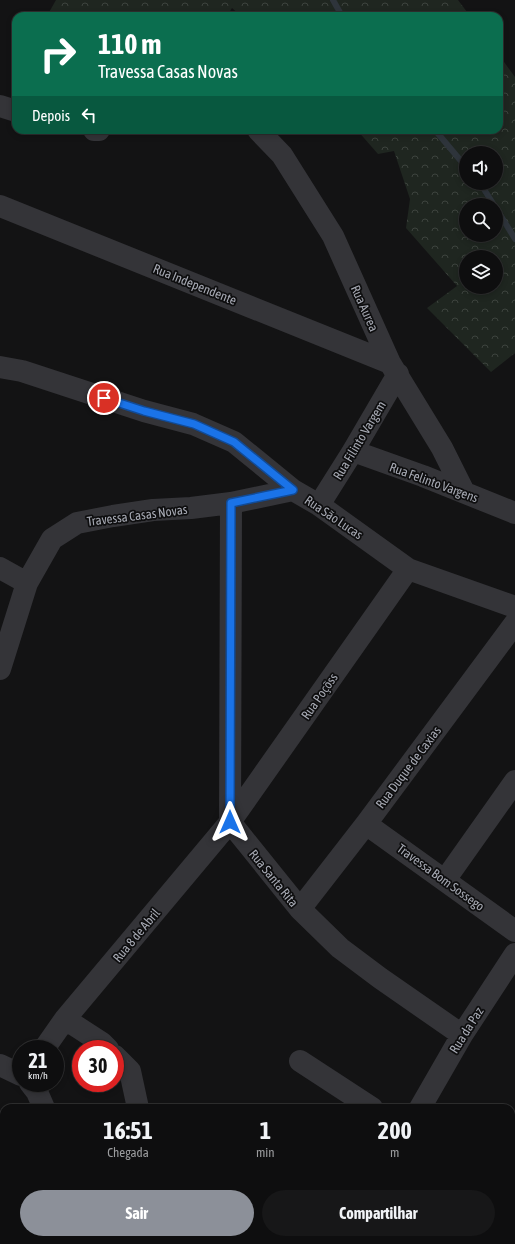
<!DOCTYPE html>
<html lang="pt">
<meta charset="utf-8">
<style>
body{margin:0;font-family:"Asap Condensed",sans-serif;background:#171718;color:#f1f3f6;height:100vh;display:flex;flex-direction:column;font-size:15px;white-space:nowrap}
*{box-sizing:border-box;margin:0}
p{font-size:13px;color:#9b9c9e}
.icon{flex:none;width:22px;height:22px;fill:none;stroke:currentColor;stroke-width:2;stroke-linecap:round;stroke-linejoin:round}
.map{position:relative;flex:1;overflow:hidden}
.side{position:absolute;left:0px;top:1104px;width:515px;height:140px;display:flex;flex-direction:column;background:#0e0e0f;border-radius:12px 12px 0 0;box-shadow:0 2px 6px #0003,0 0 0 1px #2e2e2f}
.side>*{flex:none}
.hud{position:absolute;left:12px;top:12px;width:491px;height:122px;border-radius:12px;box-shadow:0 2px 6px #0003,0 0 0 1px #2e2e2f;background:#0b6e4f;color:#fff;overflow:hidden}
.buttons{position:absolute;left:459px;top:146px;display:grid;gap:8px}
.buttons a{display:grid;place-items:center;width:44px;height:44px;border-radius:50%;background:#0e0e0f;box-shadow:0 2px 6px #0003,0 0 0 1px #2e2e2f;font-size:20px}
.speed{position:absolute;left:12px;top:1040px;display:flex;gap:8px;font-size:20px;font-weight:700;text-align:center}
.speed>*{display:grid;place-content:center;width:52px;height:52px;border-radius:50%;background:#0e0e0f;box-shadow:0 2px 6px #0003,0 0 0 1px #2e2e2f;line-height:1}
.speed small{font-size:10px;font-weight:400}
.speed .limit{border:6px solid #d22;background:#fff;color:#111}
.pin{position:absolute;display:grid;place-items:center;width:34px;height:34px;color:#fff;margin:-17px;border:2px solid #fff;border-radius:50%;box-shadow:0 1px 4px #0007}
.me{position:absolute;width:44px;margin:-22px;rotate:0deg;stroke-linejoin:round;filter:drop-shadow(0 0 3px #0008)}
.turn{display:flex;align-items:center;gap:14px;height:84px;padding:0 20px;font-size:18px}
.turn .icon{width:52px;height:52px;stroke-width:2.5}
.turn b{display:block;font-size:28px;line-height:34px}
.then{display:flex;align-items:center;height:38px;padding:0 20px;background:#0003;gap:8px;font-size:15px}
.eta{display:flex;justify-content:space-evenly;align-items:center;height:68px;text-align:center}
.eta b{font-size:24px;font-weight:700;line-height:28px}
.action{display:flex;gap:8px;margin-top:auto;padding:8px 20px}
.action a{flex:1;height:46px;border-radius:24px;background:#8c9099;color:#fff;font-size:16px;font-weight:700;line-height:46px;text-align:center}
.action a+a{background:#171718;color:#f1f3f6}
.map>svg:first-child{display:block}
</style>
<div class="map">
<svg width="515" height="1244" viewBox="0 0 515 1244">
<defs>
<pattern id="forest-crowns" width="20" height="18" patternUnits="userSpaceOnUse"><rect width="20" height="18" fill="#1f2620"/><path d="M2 6a3 3 0 1 1 6 0M12 15a3 3 0 1 1 6 0" fill="none" stroke="#3d433e"/></pattern>
</defs>
<rect width="100%" height="100%" fill="#131314"/>
<path fill="url(#forest-crowns)" fill-rule="evenodd" d="M56 0H458L470 16H241L232 8 227 16H47Z
M499 55 515 77V353L491 372 427 308 457 286 406 228 410 199 394 151 378 154 357 130H499ZM466 153H496V183H466ZM466 205H496V235H466ZM466 257H496V287H466Z"/>
<g fill="none" stroke-linecap="round" stroke-linejoin="round">
<path stroke="#2e343b" stroke-width="6" d="M333 0 342 16
M435 130 466 167
M480 183 494 205
M496 208 515 239"/>
<path stroke="#343438" stroke-width="22" d="M0 106 16 111
M94 130H99
M258 130 282 155 333 236 390 363 442 448 464 492
M0 206 390 363
M0 367 22 371 144 411 193 424 234 442 293 490 319 505 408 569 515 607
M353 451 423 476 515 513
M231 503 230 822 300 909 340 948 380 978 462 1035
M319 505 353 451 398 374
M0 568 27 583
M0 669 27 583 52 539 77 523 113 516 153 510 191 508 231 503 293 490
M366 824 515 931
M445 880 515 781
M300 909 366 824 515 623
M65 1019 102 1043 108 1049
M44 1049 65 1019 230 822 408 569
M115 1056 130 1071 138 1108
M300 1061 372 1108
M0 1065 21 1075
M30 1083 37 1092 44 1108
M420 1108 462 1035 515 954
M511 1156 515 1150
M0 1217 4 1214
M120 1244 123 1240
M343 1244 345 1240
M451 1244 454 1240"/>
</g>
<g fill="none" stroke-linecap="round" stroke-linejoin="round">
<defs>
<path id="route" d="M104 398 144 411 194 424 234 442 293 490 231 503 230 822"/>
</defs>
<use href="#route" stroke="#114b97" stroke-width="10"/>
<use href="#route" stroke="#1a73e8" stroke-width="7"/>
</g>
<g text-anchor="middle" stroke-width="3.5" stroke-linejoin="round" paint-order="stroke">
<g font-size="13" fill="#a6a9b3" stroke="#0e0e0f">
<text transform="translate(195 284) rotate(22)" y="5">Rua Independente</text>
<text transform="translate(365 308) rotate(66)" y="5">Rua Aurea</text>
<text transform="translate(359 440) rotate(-59)" y="5">Rua Filinto Vargem</text>
<text transform="translate(434 482) rotate(20)" y="5">Rua Felinto Vargens</text>
<text transform="translate(137 515) rotate(-7)" y="5">Travessa Casas Novas</text>
<text transform="translate(334 517) rotate(34)" y="5">Rua São Lucas</text>
<text transform="translate(319 696) rotate(-55)" y="5">Rua Poçõss</text>
<text transform="translate(408 767) rotate(-53)" y="5">Rua Duque de Caxias</text>
<text transform="translate(441 877) rotate(36)" y="5">Travessa Bom Sossego</text>
<text transform="translate(274 878) rotate(51)" y="5">Rua Santa Rita</text>
<text transform="translate(136 935) rotate(-50)" y="5">Rua 8 de Abril</text>
<text transform="translate(466 1030) rotate(-58)" y="5">Rua da Paz</text>
</g>
</g>
</svg>
<div class="buttons">
<a><svg class="icon" aria-label="sound" viewBox="0 0 24 24"><path d="M4 9h4l5-4v14l-5-4H4zM17 9q2 3 0 6"/></svg></a>
<a><svg class="icon" aria-label="search" viewBox="0 0 24 24"><circle cx="10" cy="10" r="6"/><path d="M15 15l6 6"/></svg></a>
<a><svg class="icon" aria-label="layers" viewBox="0 0 24 24"><path d="M12 4l9 5-9 5-9-5zM3 14l9 5 9-5"/></svg></a>
</div>
<div class="speed"><div>21<small>km/h</small></div><div class="limit">30</div></div>
<div class="pin" style="left:104px;top:398px;background:#d93025"><svg class="icon" aria-label="arrive" viewBox="0 0 24 24"><path d="M6 21V4h12l-3 4 3 4H6"/></svg></div>
<svg class="me" style="left:230px;top:822px" viewBox="-20 -20 40 40"><path d="M0-17L14 15 0 8-14 15z" fill="#1a73e8" stroke="#fff" stroke-width="4"/></svg>
<div class="hud">
<div class="turn"><svg class="icon" aria-label="right" viewBox="0 0 24 24"><path d="M7 20v-9h11M14 6l5 5-5 5"/></svg><div><b>110 m</b>Travessa Casas Novas</div></div>
<div class="then">Depois<svg class="icon" aria-label="left" viewBox="0 0 24 24"><path d="M17 20v-9H6M10 6l-5 5 5 5"/></svg></div>
</div>
<section class="side">
<div class="eta">
<div><b>16:51</b><p>Chegada</p></div>
<div><b>1</b><p>min</p></div>
<div><b>200</b><p>m</p></div>
</div>
<div class="action"><a>Sair</a><a>Compartilhar</a></div>
</section>
</div>
